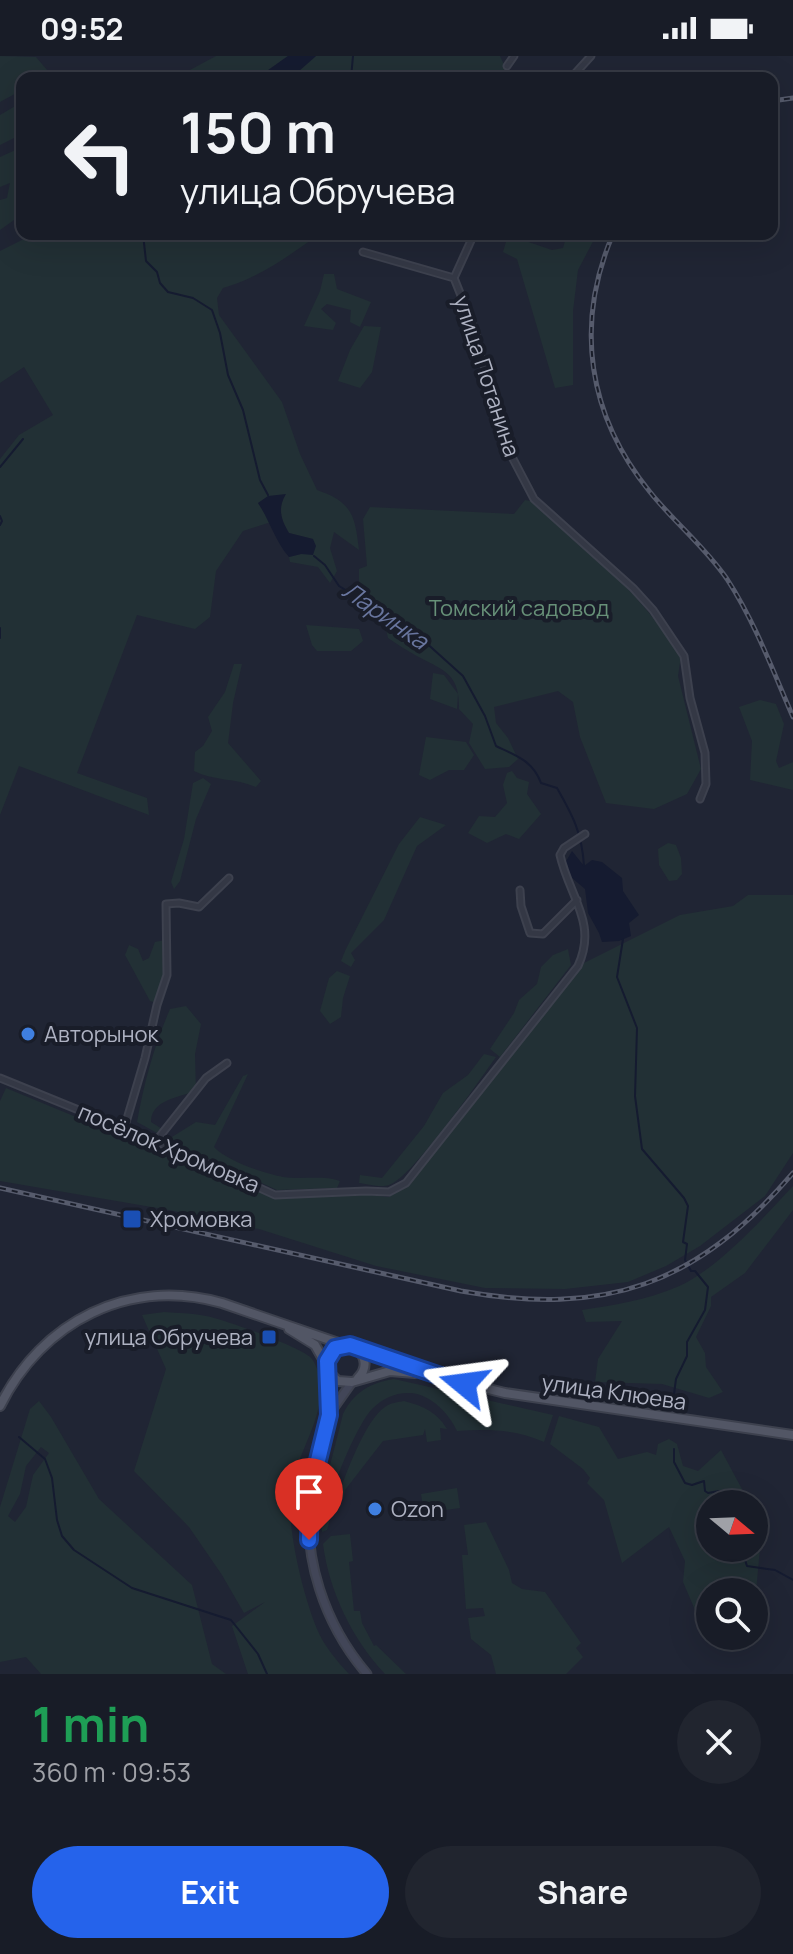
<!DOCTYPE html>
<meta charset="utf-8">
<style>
body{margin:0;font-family:Manrope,sans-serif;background:#21252f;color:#f1f3f6;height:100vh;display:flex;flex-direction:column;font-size:30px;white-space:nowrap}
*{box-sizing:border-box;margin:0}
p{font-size:26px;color:#9fa1a7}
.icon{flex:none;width:44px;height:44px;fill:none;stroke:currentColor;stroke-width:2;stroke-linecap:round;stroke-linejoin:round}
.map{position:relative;height:1618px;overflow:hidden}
.drawer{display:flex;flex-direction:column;background:#181c27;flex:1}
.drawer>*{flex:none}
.guide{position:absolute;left:16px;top:16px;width:762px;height:168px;border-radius:16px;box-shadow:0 8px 32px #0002,0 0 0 2px #363a44;background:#181c27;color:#f1f3f6;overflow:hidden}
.needle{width:52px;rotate:109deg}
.controls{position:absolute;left:696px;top:1434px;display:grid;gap:16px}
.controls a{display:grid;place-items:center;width:72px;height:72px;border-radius:50%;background:#181c27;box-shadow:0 8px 32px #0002,0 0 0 2px #363a44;font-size:40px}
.pin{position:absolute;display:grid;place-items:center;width:68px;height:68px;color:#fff;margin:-82px -34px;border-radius:50% 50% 50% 0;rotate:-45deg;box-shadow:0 0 8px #0007}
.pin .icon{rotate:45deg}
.me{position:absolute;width:88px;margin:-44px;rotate:286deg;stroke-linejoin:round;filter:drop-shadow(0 0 6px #0008)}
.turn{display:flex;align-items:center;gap:28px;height:168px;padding:0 32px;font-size:36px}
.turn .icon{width:104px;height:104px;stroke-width:2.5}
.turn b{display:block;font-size:56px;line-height:68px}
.round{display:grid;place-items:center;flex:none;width:84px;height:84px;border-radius:42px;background:#21252f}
.overview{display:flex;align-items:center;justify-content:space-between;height:136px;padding:0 32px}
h1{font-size:48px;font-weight:700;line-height:60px;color:#1e9e55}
.cta{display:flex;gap:16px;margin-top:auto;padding:16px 32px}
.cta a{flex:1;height:92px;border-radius:48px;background:#2563eb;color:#fff;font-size:32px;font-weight:700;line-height:92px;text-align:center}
.cta a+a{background:#21252f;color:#f1f3f6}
.status{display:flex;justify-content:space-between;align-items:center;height:56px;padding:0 40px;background:#181c27;direction:ltr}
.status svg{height:22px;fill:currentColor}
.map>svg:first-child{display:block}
</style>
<div class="status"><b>09:52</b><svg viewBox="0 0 49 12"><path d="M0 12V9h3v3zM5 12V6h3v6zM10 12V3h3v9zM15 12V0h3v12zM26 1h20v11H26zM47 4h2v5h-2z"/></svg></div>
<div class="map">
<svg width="793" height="1618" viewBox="0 0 793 1618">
<rect width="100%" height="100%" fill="#202534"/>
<path fill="#223035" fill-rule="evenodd" d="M0 0 36 1 53 21 22 22V34L0 46Z
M216 0H288L257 22H175Z
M316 0H500L506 13 498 22H291Z
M22 46V78L0 89V59Z
M22 91V164H14L0 174V144L7 142 10 127 0 131V101Z
M34 178H320C289 199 260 222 223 232L217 242 219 259 282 346 300 398 317 434C352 446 355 459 359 494L334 476 330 492 337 515 330 527 318 511 290 506 289 501 301 498 313 483 289 477C281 464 278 453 285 439L258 447 271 466 243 475 216 515 210 561 195 573 137 559 77 717 147 742 149 759 19 710 0 759V403L19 379 53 359 24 311 0 327V195Z
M567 178H597L578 214 573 255V329L555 332 517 203 503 196 508 179 552 194 563 192Z
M324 218H334L337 233 371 246 360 271 350 266 351 254 327 248 321 253 336 267 333 274 304 270 320 235Z
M364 270 381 271 372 316 360 332 338 325 350 294Z
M525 444 535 446C592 497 639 536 681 600L678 620 701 713 687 738 654 753 606 747 580 681 573 646 558 635 494 651 496 667 508 682 518 703 509 711 485 713 469 687 473 668 459 653C460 616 442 614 415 599 406 594 397 588 388 582L385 569 359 542V513L367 510 363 463 370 451 514 458Z
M306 569 359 573 363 585 351 595H317L312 589Z
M234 608H242L233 647 228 687 261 725 256 731C235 722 214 725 194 715L195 696 203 690 212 675 208 661 225 636Z
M433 617 444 619 458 638 457 653 430 643Z
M760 644 776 648 784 668 776 705 779 712 793 706V734L750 724 752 685 739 651Z
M426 681 466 686 474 699 464 714H449L430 724 419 719Z
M512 715 517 722 529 726 527 738 541 758 519 783 506 778 487 787 468 777 479 760 495 761 507 747 503 729 507 717Z
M203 722 211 728 196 763 180 825 174 833 171 826 184 783 193 727Z
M420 761 446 769 417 790 384 864 351 897 355 904 351 911 341 905 345 895 399 788Z
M668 787 676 789 681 802 682 818 677 824 669 825 659 809 658 793Z
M748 839H793V1097L765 1140 700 1190 666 1210 628 1226 565 1233 485 1232 376 1210 259 1173 169 1154 0 1125V1045L6 1032 163 1097 196 1107 275 1143 362 1138 388 1141 405 1132 582 908 680 859 733 850Z
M165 884 163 925 154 946 150 945 125 899 129 889 138 893 143 905 149 902 155 886Z
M568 893 571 909 500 1001 490 993 514 957 519 944 537 928 541 911 553 899Z
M337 915 350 920 343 942 341 961 330 968 320 955 329 922Z
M186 950 201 968 195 998 196 1035C179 1041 151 1044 151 1066L162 1073 157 1077 137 1066C144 1027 154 990 170 953Z
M484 998 496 1001C479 1025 412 1122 389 1129 381 1132 367 1128 359 1127L360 1119 382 1122 424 1070 443 1037 468 1019Z
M248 1018 214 1091C225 1104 265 1118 283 1121 302 1124 322 1119 340 1125L337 1132 277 1134 167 1084 196 1066 215 1069 243 1020Z
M793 1130V1154L745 1217 711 1241V1250L696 1281 705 1297 706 1311 723 1336 709 1342 662 1328 595 1326 598 1303 622 1265 586 1266 582 1254C615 1249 646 1244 677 1231 717 1214 763 1162 793 1130Z
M164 1256C178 1257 192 1257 206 1260 223 1263 304 1292 312 1303 320 1314 322 1332 320 1344 315 1378 292 1408 290 1443 289 1481 303 1538 317 1573 324 1590 337 1605 349 1618H248L232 1570 265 1546 244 1557 222 1519 189 1471 134 1415 166 1313 142 1259Z
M394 1323 553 1359 544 1386C516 1373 487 1373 457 1375 449 1358 432 1339 411 1337 396 1336 383 1342 372 1353 359 1366 334 1424 331 1443 330 1454 331 1463 327 1474L322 1476 320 1449 343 1358C354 1336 370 1327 394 1323Z
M39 1345 51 1361 99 1443 192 1529 212 1608 226 1618H41L26 1601 0 1606V1451L30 1353ZM41 1391 49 1397 33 1419 26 1451 15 1466 8 1460 20 1438 26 1410Z
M404 1345C423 1350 437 1356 447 1373L440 1372 441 1384 427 1386 425 1373 423 1379 383 1385 345 1434 343 1443 338 1441C345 1419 366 1363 385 1351 390 1347 398 1346 404 1345Z
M559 1360 599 1371 618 1403 647 1396 656 1399 658 1388 669 1383 677 1388 683 1410 698 1415 721 1394 750 1448H710V1492H754V1455L762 1469 754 1559V1536H710V1578L705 1577 683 1526 685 1505 669 1471 622 1507 604 1444 587 1427 590 1422 583 1413 550 1388Z
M457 1432 460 1452 424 1457 421 1438Z
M486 1466 509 1514 512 1527 522 1533 545 1536 581 1587 576 1592 583 1601 566 1618H496L491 1599 471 1583 468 1562 485 1560 483 1552 466 1553 462 1499H468L464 1469Z
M350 1478 353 1505 349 1506 354 1555H360L362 1567 374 1590 376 1589 406 1618H385C352 1583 329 1535 323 1488L331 1480Z"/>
<path fill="#151b30" d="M288 0H316L291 22H257Z
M286 438C277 452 281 464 289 477L313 483 316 490 313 499 301 498 289 501C275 485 270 465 258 447L268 440Z
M572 795 584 810 592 804 602 806 622 822 623 835 639 859 629 867 631 880 619 885 602 886 599 877 588 857 585 833 565 816V807Z"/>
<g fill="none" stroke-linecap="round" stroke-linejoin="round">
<path stroke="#151b30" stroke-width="2" d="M351 22 353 0
M143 178 146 205 157 216 160 227 168 236 193 242 212 254 220 277 228 319 243 354 260 424 268 439
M0 411 23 383
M0 460 2 465 0 469
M314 500 325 509 339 530 413 575 463 620 485 660 496 690C517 700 533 705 541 727L557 732C573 760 582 777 584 810
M0 572V582
M623 883 617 921 637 972 635 1040 642 1093 684 1142 688 1150 683 1186 687 1188 685 1204 691 1215H695L708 1231 705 1254 687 1286V1300L676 1323 674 1338
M19 1381 45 1403 52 1422 57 1464 62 1480 74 1494 132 1532 231 1564 258 1598 267 1618
M674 1393V1406L685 1427 692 1429 704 1425 705 1435 708 1437 719 1435 730 1448
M741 1492 747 1510 775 1514 793 1524"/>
<defs>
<path id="street" d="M507 10 514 0
M571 22 591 0
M474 178 454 222 476 277 481 302 494 337 512 401 534 443 633 532 653 554 684 600 690 642 705 697 706 728 700 743
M363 196 454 222
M520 834 521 850 530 877 543 878 577 844
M0 1022 179 1095 275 1139 366 1135 389 1136 406 1127 578 910C598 867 569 840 560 799L564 792 585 778
M124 1073 145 1002 157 949 167 919 166 848 179 847 199 851 229 822
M156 1085 206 1022 227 1007"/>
<path id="secondary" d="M328 1314C329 1329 331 1343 329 1358 326 1384 315 1409 311 1435 301 1501 325 1569 367 1618
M330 1357 352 1326"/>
<path id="primary" d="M289 1273 315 1289 327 1310
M345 1289C326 1294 322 1313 338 1325L352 1326 390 1315 415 1317
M357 1293C367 1302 367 1313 358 1322
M0 1350C42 1265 129 1221 222 1247L432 1319 505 1337 793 1379"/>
</defs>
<use href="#street" stroke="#3d414e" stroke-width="9"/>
<use href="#secondary" stroke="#3d414e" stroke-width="11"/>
<use href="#primary" stroke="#3d414e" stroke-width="12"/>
<use href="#street" stroke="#343845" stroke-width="5"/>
<use href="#secondary" stroke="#424658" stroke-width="7"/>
<use href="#primary" stroke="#525665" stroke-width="8"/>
<defs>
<path id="rail" d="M772 45 793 42
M613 178C574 269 588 360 650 436 674 466 705 491 727 523 755 566 773 615 793 661
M0 1132 461 1235C605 1261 697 1229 793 1117"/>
</defs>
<use href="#rail" stroke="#565b6c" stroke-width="5"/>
<use href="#rail" stroke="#191d29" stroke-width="2" stroke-dasharray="6" stroke-linecap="butt"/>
</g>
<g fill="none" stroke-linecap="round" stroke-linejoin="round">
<defs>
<path id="route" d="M309 1484 310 1437 329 1359 327 1305 335 1292 350 1289 464 1328"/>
</defs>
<use href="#route" stroke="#184099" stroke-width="20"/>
<use href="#route" stroke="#2563eb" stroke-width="14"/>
</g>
<g fill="#3f7fe0" stroke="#191d29" stroke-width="3">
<circle cx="28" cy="978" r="8"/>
<circle cx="375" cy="1453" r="8"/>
</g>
<g fill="#1a4fb4" stroke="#191d29" stroke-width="3">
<rect x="122" y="1153" width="20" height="20" rx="4"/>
<rect x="261" y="1273" width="16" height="16" rx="4"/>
</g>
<g text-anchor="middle" stroke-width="8" stroke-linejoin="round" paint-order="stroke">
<g font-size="22" fill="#aeb2c2" stroke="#191d29">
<text transform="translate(487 320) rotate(72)" y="8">улица Потанина</text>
<text transform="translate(169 1092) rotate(23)" y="8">посёлок Хромовка</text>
<text transform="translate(614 1336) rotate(8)" y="8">улица Клюева</text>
</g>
<g font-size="22" fill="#679078" stroke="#191d29">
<text x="519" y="560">Томский садовод</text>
</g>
<g font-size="22" fill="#aeb2c2" stroke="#191d29" text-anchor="start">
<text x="44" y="986">Авторынок</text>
<text x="150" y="1171">Хромовка</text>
<text x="253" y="1289" text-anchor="end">улица Обручева</text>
<text x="391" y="1461">Ozon</text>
</g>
<g font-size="24" font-style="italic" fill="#69769f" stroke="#191d29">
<text transform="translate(385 560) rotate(35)" y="8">Ларинка</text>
</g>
</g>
</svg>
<div class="controls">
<a><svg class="needle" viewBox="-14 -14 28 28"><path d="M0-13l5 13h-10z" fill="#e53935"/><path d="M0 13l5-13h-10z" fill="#9fa1a7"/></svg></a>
<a><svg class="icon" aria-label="search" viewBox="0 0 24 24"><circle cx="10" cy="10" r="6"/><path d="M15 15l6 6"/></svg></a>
</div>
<div class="pin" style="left:309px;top:1484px;background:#d93025"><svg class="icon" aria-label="arrive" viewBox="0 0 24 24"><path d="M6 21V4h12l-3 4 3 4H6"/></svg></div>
<svg class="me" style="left:464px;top:1328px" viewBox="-20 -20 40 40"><path d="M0-17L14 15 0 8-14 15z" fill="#2563eb" stroke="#fff" stroke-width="4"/></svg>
<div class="guide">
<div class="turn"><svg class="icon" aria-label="left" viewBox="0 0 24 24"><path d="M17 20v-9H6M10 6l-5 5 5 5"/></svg><div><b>150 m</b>улица Обручева</div></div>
</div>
</div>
<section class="drawer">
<div class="overview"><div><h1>1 min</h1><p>360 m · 09:53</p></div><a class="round"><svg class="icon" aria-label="close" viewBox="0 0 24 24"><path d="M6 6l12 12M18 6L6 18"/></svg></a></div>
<div class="cta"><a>Exit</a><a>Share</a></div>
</section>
